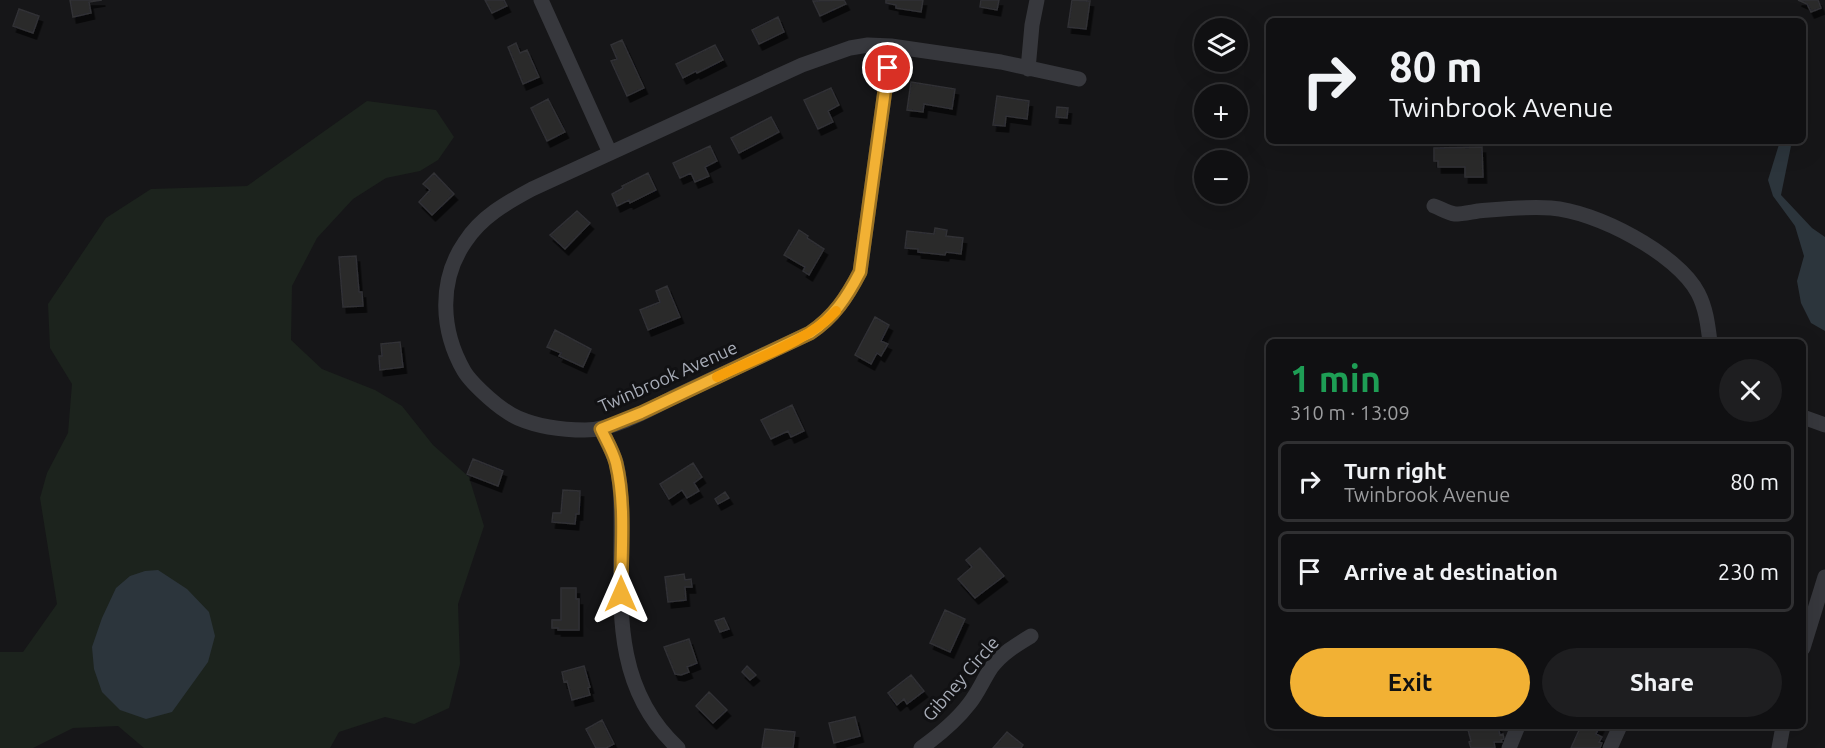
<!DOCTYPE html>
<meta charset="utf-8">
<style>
body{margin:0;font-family:Ubuntu,sans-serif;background:#1e1e20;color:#f1f3f6;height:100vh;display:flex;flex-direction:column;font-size:22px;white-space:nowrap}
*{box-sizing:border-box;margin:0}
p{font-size:20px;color:#9c9d9f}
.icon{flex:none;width:33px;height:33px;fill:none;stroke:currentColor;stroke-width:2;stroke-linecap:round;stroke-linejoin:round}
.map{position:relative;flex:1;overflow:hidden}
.side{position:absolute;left:1266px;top:339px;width:540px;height:390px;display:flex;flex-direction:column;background:#101012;border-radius:9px;box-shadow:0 6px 24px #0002,0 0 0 2px #303032}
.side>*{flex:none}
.banner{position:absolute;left:1266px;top:18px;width:540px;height:126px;border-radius:9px;box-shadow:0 6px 24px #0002,0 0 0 2px #303032;background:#101012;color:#f1f3f6;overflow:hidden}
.controls{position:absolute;left:1194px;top:18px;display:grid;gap:12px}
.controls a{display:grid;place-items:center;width:54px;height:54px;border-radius:50%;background:#101012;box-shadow:0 6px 24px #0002,0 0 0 2px #303032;font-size:30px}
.pin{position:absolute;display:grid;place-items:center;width:51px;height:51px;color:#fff;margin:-26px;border:3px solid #fff;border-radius:50%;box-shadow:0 2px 6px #0007}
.me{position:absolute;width:66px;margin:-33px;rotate:0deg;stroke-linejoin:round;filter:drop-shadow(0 0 4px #0008)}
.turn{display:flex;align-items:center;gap:21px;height:126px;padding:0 24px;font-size:27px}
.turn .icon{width:78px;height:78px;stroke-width:2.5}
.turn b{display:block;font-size:42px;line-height:51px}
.round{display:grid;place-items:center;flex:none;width:63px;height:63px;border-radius:32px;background:#1e1e20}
.overview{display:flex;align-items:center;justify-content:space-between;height:102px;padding:0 24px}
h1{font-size:36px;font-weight:600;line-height:45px;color:#1e9e55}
.cta{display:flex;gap:12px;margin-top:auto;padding:12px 24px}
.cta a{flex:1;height:69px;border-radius:36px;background:#f2b134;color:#111;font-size:24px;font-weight:600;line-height:69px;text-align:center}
.cta a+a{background:#1e1e20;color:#f1f3f6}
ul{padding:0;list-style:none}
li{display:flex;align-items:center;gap:18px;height:81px;margin:0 12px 9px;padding:0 12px;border:3px solid #303032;border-radius:9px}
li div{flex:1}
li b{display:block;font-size:22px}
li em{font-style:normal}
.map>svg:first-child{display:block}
</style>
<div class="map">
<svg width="1825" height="748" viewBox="0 0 1825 748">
<defs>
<filter id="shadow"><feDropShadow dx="3.5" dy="6" stdDeviation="0" flood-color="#0009"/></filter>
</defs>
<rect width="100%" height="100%" fill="#161618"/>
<path fill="#1c231d" d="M367 101 436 110 454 137 438 160 420 171 386 178 353 199 317 238 292 286 291 340 322 369 375 390 402 406 433 445 469 477 484 526 458 604 460 664 449 708 414 724 385 717 339 732 330 748H144L118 726 73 728 33 748H0V652H23L57 604 40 498 47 473 68 433 72 384 50 348 48 304 106 218 151 189 247 186Z"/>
<path fill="#2c353c" d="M1780 141H1792L1781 195 1812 228 1825 237V331L1811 323 1801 303 1797 281 1804 256 1795 226 1773 196 1768 180Z
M158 570 187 589 209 612 215 636 208 662 172 712 146 719 120 710 102 692 94 669 92 647 102 618 116 588 130 576 145 571Z"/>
<path fill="#29292c" stroke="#303034" stroke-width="1.5" filter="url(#shadow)" d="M70 0H102L89 2 91 13 73 17Z
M485 0H504L507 6 492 13Z
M844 0 846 4 820 16 813 1Z
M886 0H923L921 12 896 8V5L886 3Z
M981 0H999L997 10 980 7Z
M1072 0 1090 1 1086 29 1068 27Z
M1798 0H1818L1821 8 1811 12 1807 4Z
M19 9 39 16 33 33 13 26Z
M778 17 784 32 759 44 752 30Z
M622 40 644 88 627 96 611 61 617 59 611 45Z
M516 43 520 53 527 50 539 77 523 84 508 47Z
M715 45 723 60 697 73 696 71 683 78 676 64Z
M911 82 955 89 952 109 924 104 923 112 907 110Z
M831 88 839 105 828 111 833 122 818 129 804 100Z
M997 96 1029 101 1027 119 1006 116 1005 126 993 125Z
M548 99 565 132 547 141 531 108Z
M1057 107 1068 108 1067 118 1056 117Z
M771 117 779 132 739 153 731 138Z
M710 146 717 161 705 167 709 176 695 182 691 173 680 178 673 163Z
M1482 147 1483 177H1465V167H1438V161H1434V148Z
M434 173 454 194 432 215 419 202 430 190 423 184Z
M648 173 656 190 630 203 629 200 617 206 612 194 623 188 622 186Z
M577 211 590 223 565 249 550 235Z
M935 228 947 230 946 236 963 238 961 254 946 252 945 255 918 252V249L905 248 907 231 934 234Z
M799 230 808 236 807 238 824 249 809 275 803 271 805 267 784 255Z
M356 256 359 292H362L363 306 343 307 339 257Z
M667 286 680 317 648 330 640 310 660 302 656 291Z
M875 317 889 325 881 341 888 344 881 356 877 353 871 364 855 355Z
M555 330 591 349 583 367 559 356 561 353 547 347Z
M400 342 403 367 380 370 379 356H382L381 344Z
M792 405 804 431 791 437 788 431 771 439 761 420Z
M473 459 503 471 498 486 467 474Z
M693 463 702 477 694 483 699 491 687 498 682 490 669 499 660 484Z
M563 490 580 491 579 514H576L575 524 552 522 553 513H561Z
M725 492 729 498 718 504 715 499Z
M980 548 1004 576 975 598 958 579 972 567 966 560Z
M684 574 685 580 691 579 692 587H685L686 600 668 602 665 577Z
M561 588H576V599H579V630H558V628H552V620H561Z
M945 610 965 619 950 652 930 643Z
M724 618 729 629 720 632 715 621Z
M689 639 697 663 687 667 689 672 681 675 675 674 664 647Z
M584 666 590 687 588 688 590 695 572 700 567 681 564 682 562 672Z
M747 666 756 675 750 680 742 672Z
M911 675 924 691 907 704 904 699 897 705 888 693Z
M709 692 727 710 713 723 696 706Z
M855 717 860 736 834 743 829 723Z
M602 720 614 744 606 748H596L586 729Z
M1467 726H1498L1500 735 1503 734 1504 739 1501 740 1502 742H1494L1495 748H1471L1469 742 1471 741Z
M1581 726H1600L1596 734 1602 737 1599 742 1602 743 1600 748H1571Z
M765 729 795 732 793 748H762Z
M1007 732 1023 745 1021 748H993Z"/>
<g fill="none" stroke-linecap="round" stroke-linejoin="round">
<path stroke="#37383d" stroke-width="15" d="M541 0 610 153
M891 46 860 272C847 297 834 317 810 333 766 354 722 374 678 395 652 408 615 430 585 430 563 430 539 427 518 418 507 413 498 406 489 398 480 390 470 381 464 371 441 331 438 281 465 242 481 217 506 203 532 189L802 65 850 48 868 45 891 46 1001 62 1079 79
M1028 69 1032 25 1037 0
M1434 206C1440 208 1448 213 1455 214 1462 214 1471 212 1478 211 1502 209 1527 206 1551 208 1595 211 1677 253 1698 293 1706 308 1708 326 1710 342
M1803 417 1825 425
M601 429C606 440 612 451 616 462 622 486 621 511 621 535 620 613 615 690 678 748
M1803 648 1825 577
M921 748C939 735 956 721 969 704 978 693 983 680 991 668 1001 654 1016 645 1031 636
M1509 748 1518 726
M1610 748 1620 726
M1779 748 1783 726"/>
</g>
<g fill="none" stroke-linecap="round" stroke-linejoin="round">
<defs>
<path id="route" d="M621 594C621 551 626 505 616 463 613 451 606 440 601 429L641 413 810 333C834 317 847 297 860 272L888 68"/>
</defs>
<use href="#route" stroke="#9d7322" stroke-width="15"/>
<use href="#route" stroke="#f2b134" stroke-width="10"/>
<path stroke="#f59e0b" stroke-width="10" d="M717 377C754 359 809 341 836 311"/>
</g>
<g text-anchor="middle" stroke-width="6" stroke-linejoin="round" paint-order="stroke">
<g font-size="18" fill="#a8adb8" stroke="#111113">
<text transform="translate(668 377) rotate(-24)" y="6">Twinbrook Avenue</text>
<text transform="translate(961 679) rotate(-49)" y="6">Gibney Circle</text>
</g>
</g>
</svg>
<div class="controls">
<a><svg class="icon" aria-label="layers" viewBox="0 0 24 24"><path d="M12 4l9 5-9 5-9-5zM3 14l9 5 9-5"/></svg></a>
<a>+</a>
<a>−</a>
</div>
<div class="pin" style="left:888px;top:68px;background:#d93025"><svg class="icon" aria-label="arrive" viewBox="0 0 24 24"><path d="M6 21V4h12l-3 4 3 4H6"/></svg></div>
<svg class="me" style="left:621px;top:594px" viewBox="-20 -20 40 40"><path d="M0-17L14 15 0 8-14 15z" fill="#f2b134" stroke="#fff" stroke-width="4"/></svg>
<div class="banner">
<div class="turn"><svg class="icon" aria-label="right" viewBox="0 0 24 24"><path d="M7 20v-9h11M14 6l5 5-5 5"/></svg><div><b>80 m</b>Twinbrook Avenue</div></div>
</div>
<section class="side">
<div class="overview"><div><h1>1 min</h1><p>310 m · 13:09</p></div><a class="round"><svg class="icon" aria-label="close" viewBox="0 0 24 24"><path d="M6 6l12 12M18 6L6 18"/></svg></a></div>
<ul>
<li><svg class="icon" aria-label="right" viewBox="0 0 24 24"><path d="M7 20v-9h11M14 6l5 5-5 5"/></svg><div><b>Turn right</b><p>Twinbrook Avenue</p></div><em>80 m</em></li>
<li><svg class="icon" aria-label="arrive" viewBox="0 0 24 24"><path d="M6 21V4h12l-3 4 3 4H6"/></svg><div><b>Arrive at destination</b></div><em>230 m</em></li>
</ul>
<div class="cta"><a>Exit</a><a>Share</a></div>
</section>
</div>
